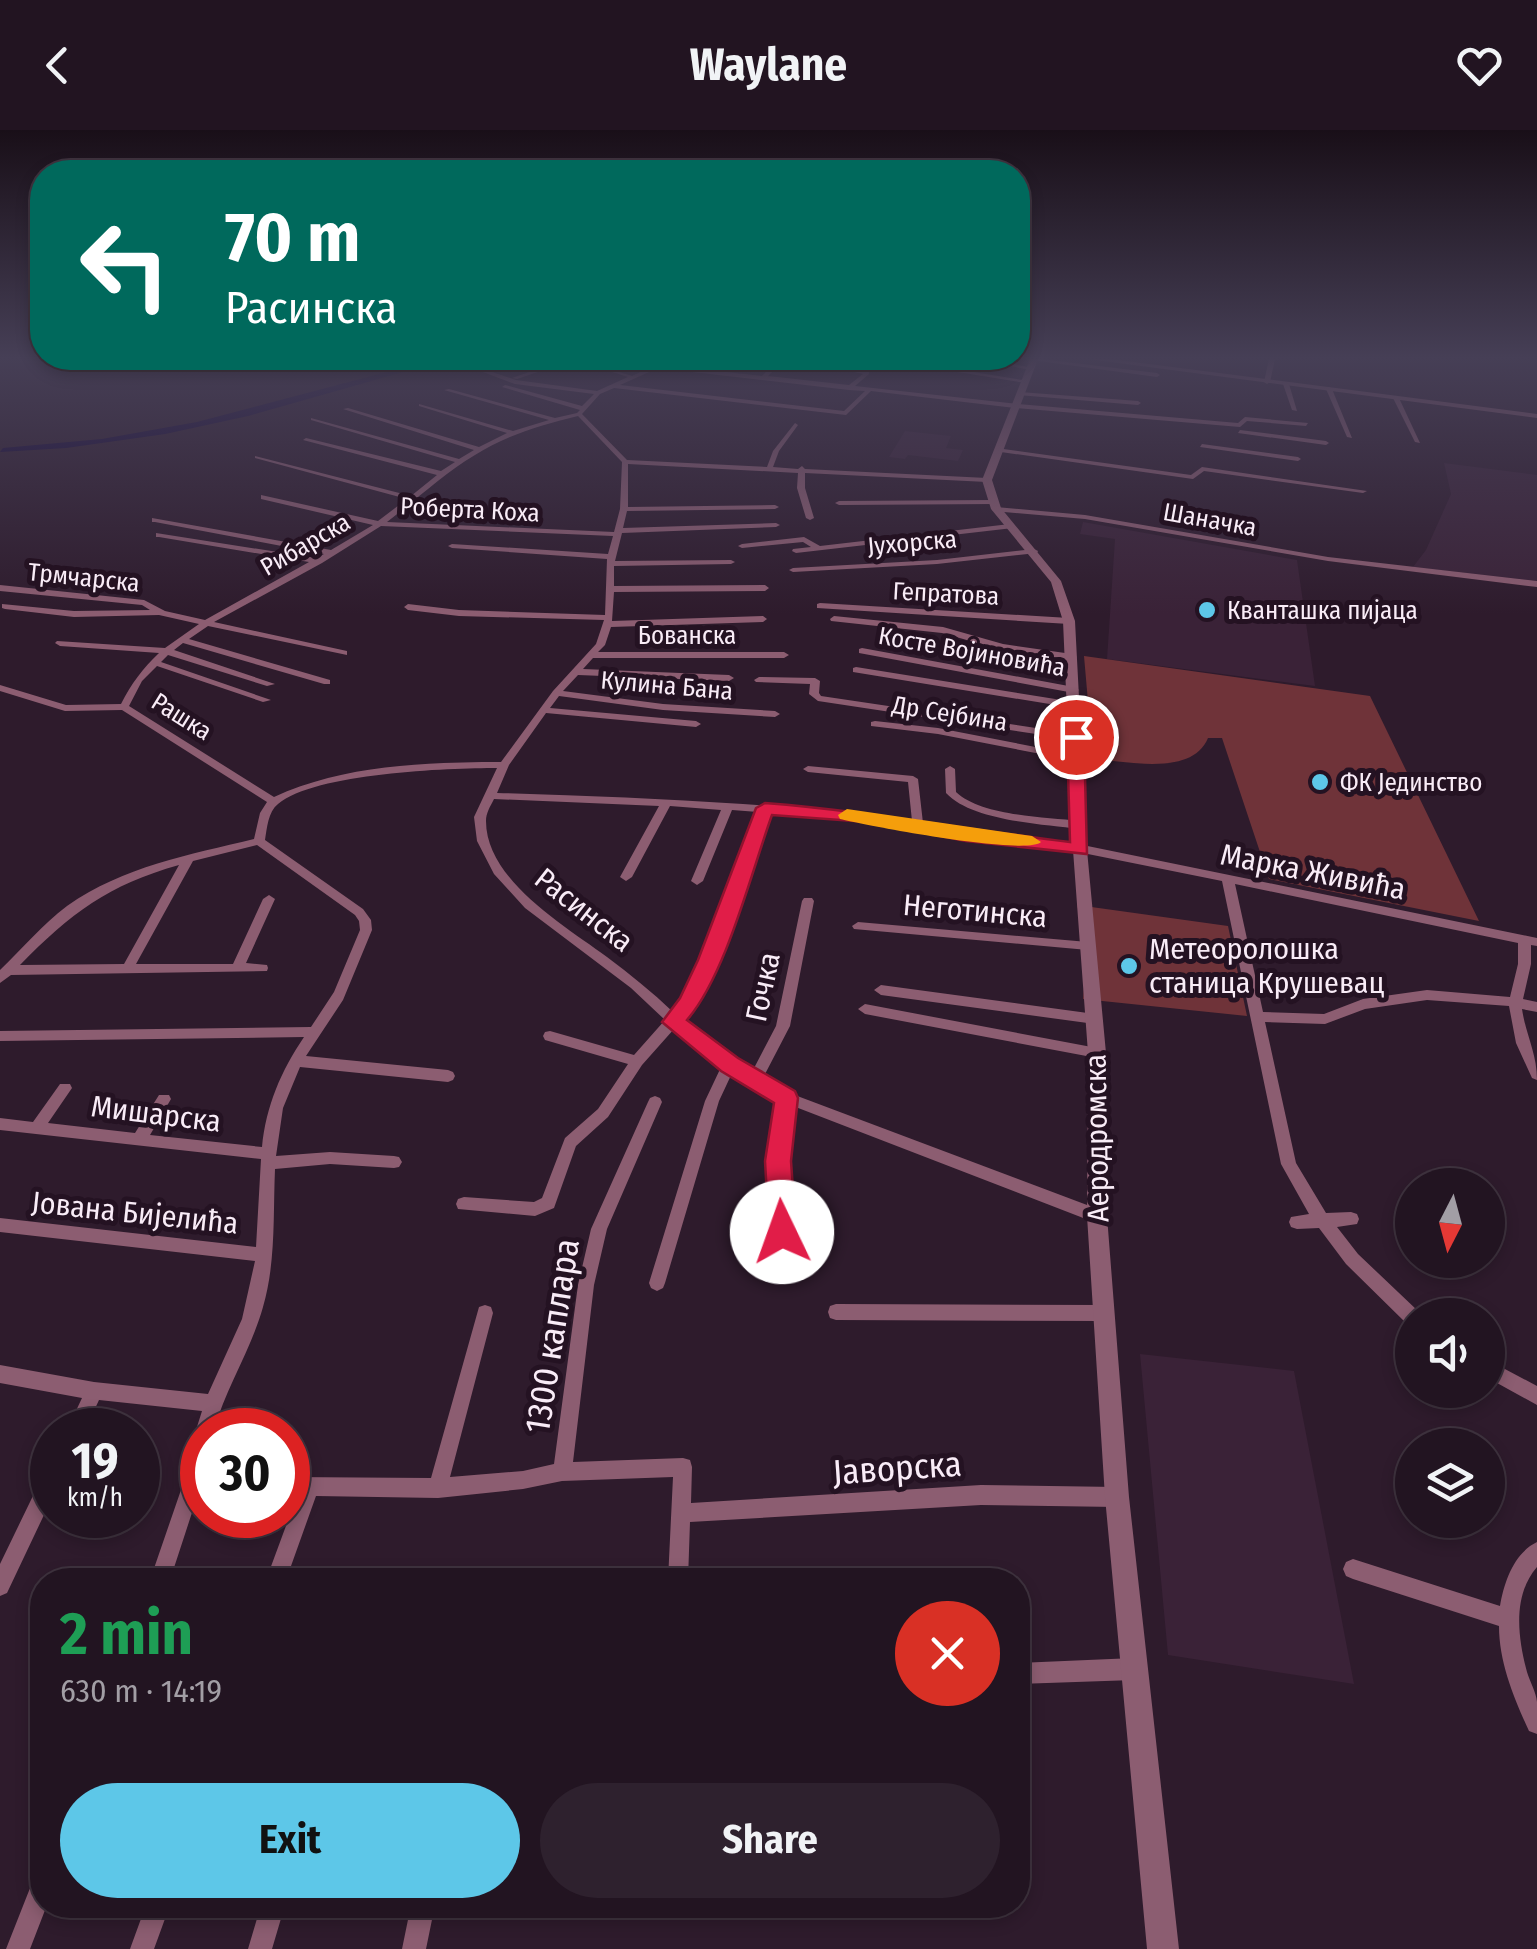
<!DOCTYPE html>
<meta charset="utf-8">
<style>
body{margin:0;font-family:"Fira Sans Condensed",sans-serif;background:#2e212e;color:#f1f3f6;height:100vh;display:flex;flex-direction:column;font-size:38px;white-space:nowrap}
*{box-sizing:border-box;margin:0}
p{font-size:32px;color:#a29ea5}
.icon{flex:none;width:55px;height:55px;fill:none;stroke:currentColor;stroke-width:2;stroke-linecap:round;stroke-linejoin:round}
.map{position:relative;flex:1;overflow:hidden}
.details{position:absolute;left:30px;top:1438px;width:1000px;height:350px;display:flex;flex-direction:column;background:#221421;border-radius:40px;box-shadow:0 5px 15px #0003,0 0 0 2px #3f333f}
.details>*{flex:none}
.hud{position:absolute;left:30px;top:30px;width:1000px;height:210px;border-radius:40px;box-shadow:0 5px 15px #0003,0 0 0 2px #3f333f;background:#00695c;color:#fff;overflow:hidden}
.needle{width:65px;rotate:186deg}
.tools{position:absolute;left:1395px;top:1038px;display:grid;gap:20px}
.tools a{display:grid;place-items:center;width:110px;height:110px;border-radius:50%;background:#221421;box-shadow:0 5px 15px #0003,0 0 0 2px #3f333f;font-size:50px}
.speed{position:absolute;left:30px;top:1278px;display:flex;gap:20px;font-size:50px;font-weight:700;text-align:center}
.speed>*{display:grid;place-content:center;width:130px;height:130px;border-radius:50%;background:#221421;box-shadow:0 5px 15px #0003,0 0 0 2px #3f333f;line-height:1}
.speed small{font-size:25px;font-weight:400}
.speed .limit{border:15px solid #d22;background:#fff;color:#111}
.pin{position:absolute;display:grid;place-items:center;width:85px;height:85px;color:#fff;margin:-42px;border:5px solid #fff;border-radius:50%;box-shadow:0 2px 10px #0007}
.me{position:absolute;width:110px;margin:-55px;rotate:357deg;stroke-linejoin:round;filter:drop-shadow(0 0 8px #0008)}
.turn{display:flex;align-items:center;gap:35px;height:210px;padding:0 30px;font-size:45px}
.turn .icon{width:130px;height:130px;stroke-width:2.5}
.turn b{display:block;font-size:70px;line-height:85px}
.round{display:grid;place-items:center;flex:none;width:105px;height:105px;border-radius:52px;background:#2e212e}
.summary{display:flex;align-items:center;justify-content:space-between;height:170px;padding:0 30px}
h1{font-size:60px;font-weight:700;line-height:75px;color:#1e9e55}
.button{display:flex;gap:20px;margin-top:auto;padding:20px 30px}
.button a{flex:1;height:115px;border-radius:60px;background:#5dc7e8;color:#111;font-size:40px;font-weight:700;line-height:115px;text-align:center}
.button a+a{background:#2e212e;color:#f1f3f6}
header{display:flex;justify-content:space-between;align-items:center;height:130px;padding:0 30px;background:#221421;font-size:45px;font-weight:700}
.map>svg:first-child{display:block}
</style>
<header><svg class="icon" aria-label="back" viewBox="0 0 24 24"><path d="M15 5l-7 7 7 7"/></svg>Waylane<svg class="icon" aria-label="heart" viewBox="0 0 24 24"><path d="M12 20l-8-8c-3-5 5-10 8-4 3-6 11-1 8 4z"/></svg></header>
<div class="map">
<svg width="1537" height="1819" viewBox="0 0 1537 1819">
<rect width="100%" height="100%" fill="#2e1b2c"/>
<path fill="#3a2237" d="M905 301 951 306 946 318 963 320 958 331 908 325 905 329 889 327Z
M1444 333 1537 345V451L1413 437 1426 420 1451 364Z
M1083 392 1297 430 1315 556 1107 529 1115 409 1080 404Z
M1140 1224 1294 1241 1354 1554 1168 1525Z"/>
<path fill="#6f3339" d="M1084 526 1370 566 1479 791 1269 749 1222 608H1208C1192 647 1126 631 1093 629Z
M1077 775 1228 796 1247 886 1083 869 1088 816Z"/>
<path fill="#110335" d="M436 229H449L248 286 165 304 66 318 0 322 3 318 102 309 197 292Z"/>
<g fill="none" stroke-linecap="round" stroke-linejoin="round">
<path fill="#8c5d71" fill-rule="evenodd" d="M517 229H526L492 242 516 250 597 261 628 247 584 233V231L632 246 662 232 664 235 762 246 779 229H785L768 246 849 255 863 244 829 236 831 233 869 242V244L855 256 1018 274 1238 293 1245 287 1308 293 1306 296 1247 291 1240 297 1015 278 871 261 846 285 614 258 600 264 582 284 627 330 767 337 773 321 795 293 798 295 779 321 773 337 798 339 802 336 805 339 987 348 991 350 987 352 805 343V358L814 388 810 390 806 388 797 358 798 343 628 334V377L775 375 779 377 775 379 627 381 623 398 776 393 780 395 776 397 622 403 615 431 731 430 735 432 731 434 614 436V456L765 455 769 458 765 461 614 462 612 491 763 486 767 489 763 492 611 497 605 515 598 522H784L789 525 784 528H593L583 539 729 545 734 548 729 551 578 545 563 561 663 574 775 581 780 584 775 587 663 580 559 566 550 578 696 591 701 594 696 597 546 583 509 635 497 663C579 665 661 669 743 674 800 678 856 680 912 691L908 652 808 642 803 639 808 636 913 646 918 649 923 693 966 701 1063 711 1537 808V816L1531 815V834L1523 869 1537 872V882L1522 879C1526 906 1537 923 1537 950L1532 948 1516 913 1509 876 1427 870 1365 879 1325 894 1265 892 1296 1033 1326 1083 1351 1082 1357 1084 1359 1089 1357 1094 1337 1097 1358 1124 1418 1181 1420 1185H1412V1195L1406 1193 1346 1134 1319 1098 1297 1099 1291 1097 1289 1092 1291 1087 1309 1084 1281 1034 1222 751 1063 719 966 709 868 689 769 683 731 792 696 873 682 890 702 908 753 940 776 896 802 771 804 768H812L814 771 790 896 764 946 792 964 1103 1081 1105 1086 1103 1091 1097 1093 1091 1091 793 976 786 1031 790 1102 788 1107 782 1109 776 1107 774 1102 770 1031 779 971 733 941 719 971 665 1153 663 1158 657 1161 651 1158 649 1153 705 971 722 935 692 916 674 899 642 935 608 987 576 1016 554 1078 535 1086 458 1079 456 1074 458 1069 464 1067 534 1072 542 1068 565 1008 598 979 628 934 545 910 543 906 545 902 550 901 634 925 665 890 631 858 525 778 494 744 477 711 474 687 497 638C448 638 315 643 278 674 268 682 267 698 265 710L363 779 371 790 372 800 343 870 306 926 448 940 453 942 455 946 453 950 448 952 300 937 283 978 276 1026 330 1022 394 1026 399 1027 402 1032 399 1037 394 1038 330 1034 275 1039C273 1086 276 1132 263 1177 251 1220 226 1257 214 1300H202V1352L170 1450H150L182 1357 193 1312 198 1305 196 1300 202 1281 99 1270 85 1300H67L82 1268 0 1253V1235L94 1252 208 1264 242 1189 255 1131 0 1102V1088L256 1117 261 1029 0 1000V988L33 992 60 954H70L72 958 48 993 135 1003 159 965H169L171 969 150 1005 262 1017C266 976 281 941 304 907L0 911V901L311 897 334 862 360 800 359 791 355 785 257 715 193 731 136 834H233L263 769 269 765 275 769 246 833 267 835 268 838 267 841 11 845 0 853V840C22 819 42 795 67 776 124 736 189 725 254 709L260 683 267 672 122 580 65 581 0 561V555L66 575 121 574C131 554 143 538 159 523L60 516 55 513 57 511 165 518 199 494 159 485 74 487 5 479 2 478V474L74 481 150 480 142 475 0 461V455L144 470 165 481 205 490 309 432 159 407H156V403L316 428 324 424 155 392H152V388L331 420 373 395 261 369V365L378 391 407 369 255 328V326L411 366 437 345 303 310 306 308 441 341 455 332 311 290V288L459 329 474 320 343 279 348 278 479 317 507 303 419 276V274L513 301 549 290 444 260 449 259 555 288 577 283 580 280 502 257 505 255 582 276 594 264 515 254 483 242ZM658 238 849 260 865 261 844 281 620 255ZM578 286 622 332 620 379 614 402 387 392C416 370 443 344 475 325 506 305 542 295 578 286ZM381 396 613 406 608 424 452 414 448 416 452 418 607 429 605 485 459 480 408 474 404 477 408 480 459 486 604 490 596 514 553 561 501 632C426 632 343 635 274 667L129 576 142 551 157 536 263 572 271 570 161 532 168 525 267 556 275 554 174 520 183 513 324 554H330V550L189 509 208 496 347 525V521L214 492 322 433ZM494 669 659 676 620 747 626 751 632 747 670 676 721 680 691 751 697 755 703 751 732 680 758 682 719 792 684 870 673 882C652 862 630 844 607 827 565 796 486 750 486 691 486 683 490 677 494 669ZM179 735 124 834 20 835C71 783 108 755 179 735ZM1235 754 1518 813V834L1510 867 1427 860 1363 869 1324 884 1263 882Z
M567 229H576L517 249 512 248Z
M877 229H893L1029 251 1026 253Z
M971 229H986L1034 238 1031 240Z
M1041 229 1157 243 1160 245 1157 247 1031 230Z
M1269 229H1275L1270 252 1267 254 1264 252Z
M1286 252 1289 254 1297 281 1292 280 1283 254Z
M1329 257 1332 259 1352 308 1347 307 1326 259Z
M1020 262 1138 271 1141 273 1138 275 1018 265Z
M1396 266 1399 268 1420 313 1415 312 1393 268Z
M1240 300 1326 311 1329 313 1326 315 1238 303Z
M1202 314 1298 327 1301 329 1298 331 1200 317Z
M996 318 1191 345 1202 337 1367 361 1363 363 1204 341 1193 349 994 321Z
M992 370H995V374L839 375 835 373 839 371Z
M996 377 1085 385 1328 427 1537 451V457L1328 431 1085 389 993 381 992 379Z
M1010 394H1013V398L796 423 792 421 793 419 811 417 803 412 742 418 738 416 742 414 804 407 820 416Z
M1034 419 1038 421 1037 423 937 434 793 442 789 440 793 438 937 430Z
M820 473 1069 488 1073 491 1069 494 817 478V474Z
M834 486 943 497 1003 514 1072 524 1077 527 1072 530 1002 520 942 503 831 491 830 489Z
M862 518 1074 557 1079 560 1074 563 859 523V519Z
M856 537 1074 572 1079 575 1074 578 853 542V538Z
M759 547 815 548 820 551 819 563 821 566 1076 604 1081 607 1076 610 818 571 809 564 810 554 756 552 754 550Z
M875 591 938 598 1077 625 1082 628 1077 631 938 604 871 596V592Z
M950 636 955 639 956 662C981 686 1045 687 1079 691L1085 695 1079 699C1042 694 972 691 946 663L945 639Z
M858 792 1088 812 1094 816 1088 820 854 799 852 796Z
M881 855 1095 884 1102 889 1095 894 881 865 874 860Z
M865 874 1097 918 1102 919 1104 923 1102 927 1097 928 865 884 858 879Z
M655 966 660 968 662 972 607 1099 594 1155 573 1332 683 1328 690 1330 692 1337 691 1373 981 1355 1117 1357 1124 1360 1127 1367 1124 1374 1117 1377 981 1375 690 1392 688 1450H668L673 1347 562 1351 523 1359 438 1368 316 1366 286 1450H266L297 1366 288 1365V1347L431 1348 479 1177 485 1175 491 1177 493 1183 450 1347 523 1341 554 1334 578 1155 591 1099 648 972 650 968Z
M836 1174 1104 1175 1110 1177 1112 1183 1110 1189 1104 1191 836 1190 830 1188 828 1182 830 1176Z
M1488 1230 1537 1256V1275L1488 1248Z
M52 1339V1368L7 1463 0 1466V1434L45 1341Z
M1537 1412V1437C1512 1466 1518 1508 1527 1542 1530 1552 1536 1562 1537 1572 1537 1583 1537 1594 1537 1604L1529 1601C1514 1568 1499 1533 1499 1496L1353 1449 1346 1446 1343 1439 1346 1432 1353 1429 1500 1476C1504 1452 1514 1423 1537 1412Z
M1134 1528 1141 1532 1145 1539 1141 1546 1134 1550 1018 1554V1533Z
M42 1744V1775H47L30 1819H6L34 1748Z
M146 1775H170L154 1819H130Z
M261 1775H285L272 1819H248Z
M411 1775H435L426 1819H402Z"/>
<path fill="#8c5d71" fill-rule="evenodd" d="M1030 229H1038L992 350 1001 378 1061 451 1075 491 1087 720 1106 923 1107 1086 1129 1367 1179 1819H1147L1105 1367 1087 1086 1088 923 1073 720 1063 491 1051 452 991 379 982 350Z
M1088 229H1110L1537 284V288Z"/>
</g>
<linearGradient id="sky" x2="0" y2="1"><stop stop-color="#190f18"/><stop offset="0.47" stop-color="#463f56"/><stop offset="1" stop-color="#463f56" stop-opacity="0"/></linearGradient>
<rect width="1537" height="484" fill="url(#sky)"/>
<path fill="#e11d48" stroke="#92132f" stroke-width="2.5" d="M1076 602 1084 607 1087 724 966 711 868 692 772 685C751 743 726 845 687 890L738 928 795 961 798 968 791 1031 796 1102 792 1111 782 1114 773 1111 769 1102 765 1031 774 973 721 941 662 892 680 868 698 830 756 678 765 673C868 681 968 700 1070 712L1067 607Z"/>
<path fill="#f59e0b" d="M847 679 1032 706 1041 712C1026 726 869 696 840 689L838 685Z"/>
<g fill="#5dc7e8" stroke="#241222" stroke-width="4">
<circle cx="1207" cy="480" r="10"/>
<circle cx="1320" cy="652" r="10"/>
<circle cx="1129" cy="836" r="10"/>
</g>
<g text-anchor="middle" stroke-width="10" stroke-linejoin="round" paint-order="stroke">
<g font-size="25" fill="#f9ecf7" stroke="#241222">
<text transform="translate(470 379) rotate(3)" y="9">Роберта Коха</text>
<text transform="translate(1210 389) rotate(10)" y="9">Шаначка</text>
<text transform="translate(912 412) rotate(-5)" y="9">Јухорска</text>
<text transform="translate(305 414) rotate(-30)" y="9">Рибарска</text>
<text transform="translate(84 447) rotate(6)" y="9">Трмчарска</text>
<text transform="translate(946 463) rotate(3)" y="9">Гепратова</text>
<text x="687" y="514">Бованска</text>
<text transform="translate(972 521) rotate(10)" y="9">Косте Војиновића</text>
<text transform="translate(667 555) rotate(5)" y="9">Кулина Бана</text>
<text transform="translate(950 583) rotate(9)" y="9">Др Сејбина</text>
<text transform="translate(182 586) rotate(32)" y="9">Рашка</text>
</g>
<g font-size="25" fill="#f9ecf7" stroke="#241222" text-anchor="start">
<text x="1227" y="489">Кванташка пијаца</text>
<text x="1340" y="661">ФК Јединство</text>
</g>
<g font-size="30" fill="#f9ecf7" stroke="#241222">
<text transform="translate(1313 742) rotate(11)" y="10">Марка Живића</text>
<text transform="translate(584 780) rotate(38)" y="10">Расинска</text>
<text transform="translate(975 781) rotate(5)" y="10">Неготинска</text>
<text transform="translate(763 857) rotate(-78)" y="10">Гочка</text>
<text transform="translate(156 984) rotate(7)" y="10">Мишарска</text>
<text transform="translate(1097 1008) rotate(-91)" y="10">Аеродромска</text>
<text transform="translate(135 1083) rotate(6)" y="10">Јована Бијелића</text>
</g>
<g font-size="30" fill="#f9ecf7" stroke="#241222" text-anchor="start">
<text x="1149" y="829">Метеоролошка<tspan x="1149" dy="34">станица Крушевац</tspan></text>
</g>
<g font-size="35" fill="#f9ecf7" stroke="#241222">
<text transform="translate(552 1206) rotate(-81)" y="12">1300 каплара</text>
<text transform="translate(897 1338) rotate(-4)" y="12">Јаворска</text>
</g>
</g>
</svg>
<div class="tools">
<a><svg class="needle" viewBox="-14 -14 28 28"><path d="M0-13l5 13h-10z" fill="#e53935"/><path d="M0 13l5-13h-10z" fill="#a29ea5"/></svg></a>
<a><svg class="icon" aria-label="sound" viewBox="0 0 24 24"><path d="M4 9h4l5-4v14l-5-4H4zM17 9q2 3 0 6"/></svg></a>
<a><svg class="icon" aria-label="layers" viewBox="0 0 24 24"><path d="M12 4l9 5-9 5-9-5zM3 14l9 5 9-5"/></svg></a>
</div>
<div class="speed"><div>19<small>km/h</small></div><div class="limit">30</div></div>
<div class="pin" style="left:1076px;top:607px;background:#d93025"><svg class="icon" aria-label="arrive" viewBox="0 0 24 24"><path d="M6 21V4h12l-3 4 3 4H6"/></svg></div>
<svg class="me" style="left:782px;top:1102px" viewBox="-20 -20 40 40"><circle r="19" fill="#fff"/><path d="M0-13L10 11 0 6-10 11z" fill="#e11d48"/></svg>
<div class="hud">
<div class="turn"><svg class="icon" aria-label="left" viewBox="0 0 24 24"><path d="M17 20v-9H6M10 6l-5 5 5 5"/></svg><div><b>70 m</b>Расинска</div></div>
</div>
<section class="details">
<div class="summary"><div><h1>2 min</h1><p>630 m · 14:19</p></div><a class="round" style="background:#d93025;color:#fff"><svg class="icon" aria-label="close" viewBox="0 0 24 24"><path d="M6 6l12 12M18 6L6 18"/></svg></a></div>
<div class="button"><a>Exit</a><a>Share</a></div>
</section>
</div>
